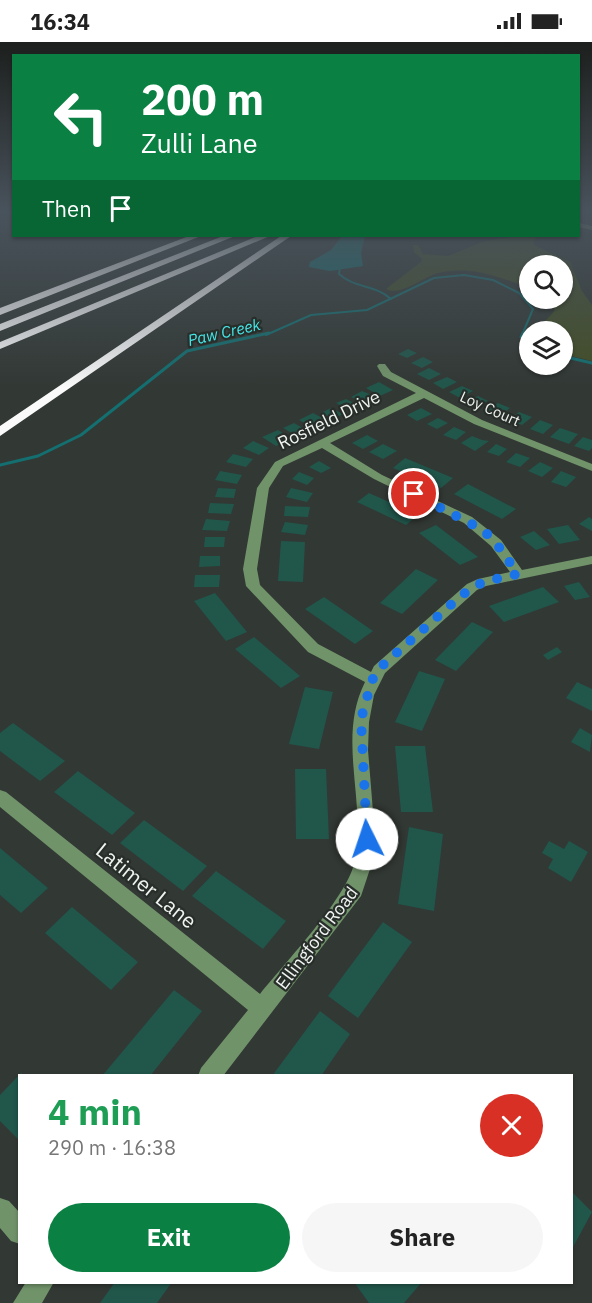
<!DOCTYPE html>
<meta charset="utf-8">
<style>
body{margin:0;font-family:"IBM Plex Sans",sans-serif;background:#f6f6f6;color:#222;height:100vh;display:flex;flex-direction:column;font-size:22px;white-space:nowrap}
*{box-sizing:border-box;margin:0}
p{font-size:20px;color:#767676}
.icon{flex:none;width:33px;height:33px;fill:none;stroke:currentColor;stroke-width:2;stroke-linecap:round;stroke-linejoin:round}
.map{position:relative;flex:1;overflow:hidden}
.drawer{position:absolute;left:18px;top:1032px;width:555px;height:210px;display:flex;flex-direction:column;background:#fff;border-radius:0px;box-shadow:0 2px 4px #0004}
.drawer>*{flex:none}
.banner{position:absolute;left:12px;top:12px;width:568px;height:183px;border-radius:0px;box-shadow:0 2px 4px #0004;background:#0b8043;color:#fff;overflow:hidden}
.buttons{position:absolute;left:519px;top:213px;display:grid;gap:12px}
.buttons a{display:grid;place-items:center;width:54px;height:54px;border-radius:50%;background:#fff;box-shadow:0 2px 4px #0004;font-size:30px}
.pin{position:absolute;display:grid;place-items:center;width:51px;height:51px;color:#fff;margin:-26px;border:3px solid #fff;border-radius:50%;box-shadow:0 2px 6px #0007}
.me{position:absolute;width:66px;margin:-33px;rotate:356deg;stroke-linejoin:round;filter:drop-shadow(0 0 4px #0008)}
.turn{display:flex;align-items:center;gap:21px;height:126px;padding:0 30px;font-size:27px}
.turn .icon{width:78px;height:78px;stroke-width:2.5}
.turn b{display:block;font-size:42px;line-height:51px}
.then{display:flex;align-items:center;height:57px;padding:0 30px;background:#0003;gap:12px;font-size:22px}
.round{display:grid;place-items:center;flex:none;width:63px;height:63px;border-radius:32px;background:#f6f6f6}
.head{display:flex;align-items:center;justify-content:space-between;height:102px;padding:0 30px}
h1{font-size:36px;font-weight:700;line-height:45px;color:#1e9e55}
.action{display:flex;gap:12px;margin-top:auto;padding:12px 30px}
.action a{flex:1;height:69px;border-radius:36px;background:#0b8043;color:#fff;font-size:24px;font-weight:700;line-height:69px;text-align:center}
.action a+a{background:#f6f6f6;color:#222}
.status{display:flex;justify-content:space-between;align-items:center;height:42px;padding:0 30px;background:#fff;direction:ltr}
.status svg{height:16px;fill:currentColor}
.map>svg:first-child{display:block}
</style>
<div class="status"><b>16:34</b><svg viewBox="0 0 49 12"><path d="M0 12V9h3v3zM5 12V6h3v6zM10 12V3h3v9zM15 12V0h3v12zM26 1h20v11H26zM47 4h2v5h-2z"/></svg></div>
<div class="map">
<svg width="592" height="1261" viewBox="0 0 592 1261">
<rect width="100%" height="100%" fill="#323834"/>
<path fill="#434e26" d="M515 194H539L533 199 534 203 570 220 582 249 592 263V319L563 312 562 290H530L529 300 523 294 525 292C538 285 546 280 555 268L550 257 562 256V224H530L529 246C499 235 471 223 438 231 423 235 400 255 386 247L421 220 422 217 414 210 413 203H418L423 212 448 214 482 200Z"/>
<path fill="#136f70" d="M342 194H365L361 211 363 224 330 229 309 225 310 220 331 208Z"/>
<g fill="none" stroke-linecap="round" stroke-linejoin="round">
<path stroke="#136f70" stroke-width="2" d="M340 225 339 232C354 246 376 243 391 257
M266 293 311 273 367 268 434 236 464 233 493 238 519 251 533 267 522 293"/>
<path stroke="#136f70" stroke-width="3" d="M523 291 521 295 530 303
M562 314 592 321
M0 423 38 414 81 393 187 309 269 291"/>
</g>
<path fill="#21564b" d="M408 307 417 311 407 316 398 312Z
M423 315 433 320 422 326 411 321Z
M429 326 441 332 429 338 417 332Z
M447 335 457 340 443 347 433 341Z
M379 340 393 348 380 354 366 346Z
M462 344 473 349 460 356 449 350Z
M362 349 377 355 366 362 351 355Z
M478 354 488 359 477 364 467 359Z
M346 357 360 364 350 369 336 361Z
M498 361 510 366 499 374 487 369Z
M331 366 343 372 333 377 321 371Z
M421 366 432 372 417 379 407 373Z
M519 370 532 375 522 383 509 378Z
M313 371 328 379 314 387 299 378Z
M438 376 448 381 437 387 427 382Z
M540 378 553 383 543 392 530 387Z
M294 381 308 389 297 394 283 386Z
M454 385 466 390 456 398 443 393Z
M560 386 578 392 569 402 550 395Z
M278 388 292 397 276 404 262 395Z
M367 393 378 399 363 407 352 401Z
M472 394 482 398 489 399 475 409 461 401Z
M583 395 592 398V406L589 409 574 404Z
M253 399 269 406 259 413 243 406Z
M383 402 397 409 383 417 369 410Z
M496 402 507 407 499 414 487 410Z
M516 411 530 416 520 425 506 420Z
M233 412 253 417 246 425 226 420Z
M405 416 453 436 441 446 393 426Z
M319 419 331 426 321 431 309 425Z
M540 420 553 426 542 435 528 429Z
M220 429 242 433 237 442 215 438Z
M561 429 576 435 566 445 551 440Z
M299 430 314 436 307 443 292 437Z
M468 442 516 467 502 477 454 452Z
M218 446 236 447 234 456 215 455Z
M291 446 313 451 307 460 286 455Z
M369 451 418 473 406 483 357 460Z
M210 461 234 462 231 472 208 471Z
M285 464 310 465 308 475 284 474Z
M589 475 592 477V489L579 482Z
M206 477 230 479 227 489 202 488Z
M285 480 308 483 305 493 281 490Z
M436 483 478 515 460 523 419 491Z
M568 483 580 498 559 502 547 487Z
M534 489 550 503 536 508 520 495Z
M205 495H225L224 505H204Z
M281 499 305 500 303 540 278 539Z
M200 514H220V524L199 525Z
M416 527 438 538 402 572 380 561Z
M195 533H220L219 545H194Z
M579 540 590 555 575 558 564 544Z
M543 545 559 560 504 580 489 564Z
M215 551 247 590 226 599 194 559Z
M324 555 373 589 355 602 305 567Z
M472 580 493 590 456 629 435 618Z
M254 595 300 634 281 646 235 607Z
M557 605 562 610 548 618 543 613Z
M419 629 445 637 422 689 395 680Z
M577 640 592 647V669L566 656Z
M305 645 333 650 319 707 289 702Z
M13 681 65 719 40 739 0 709V691Z
M580 686 592 693 590 710 571 700Z
M395 704H425L433 770H401Z
M295 727H326L329 797H296Z
M78 729 135 771 112 793 54 750Z
M144 778 207 824 183 849 120 801Z
M409 785 443 792 434 869 398 862Z
M549 799 564 807 569 799 588 810 571 840 548 826 553 817 542 811Z
M0 806 48 846 21 871 0 853Z
M216 829 286 879 263 907 192 854Z
M72 865 138 920 111 948 45 891Z
M383 880 412 900 358 976 328 954Z
M174 948 202 969 150 1034H102Z
M320 969 350 992 321 1034H272Z
M21 1031 24 1034H20V1099L0 1079V1053Z
M573 1151 592 1170 572 1207V1154Z
M115 1240H172L157 1261H100Z
M354 1240H422L404 1261H369Z"/>
<g fill="none" stroke-linecap="round" stroke-linejoin="round">
<path fill="#71936a" fill-rule="evenodd" d="M579 181 592 184V188L579 185Z
M379 322H385L391 330 482 378 592 422V429L474 382 424 356 330 401 382 433 472 475 501 498 522 528 592 514V522L486 544 477 548 385 631 374 653 369 680 368 708 375 794 372 821 361 854 223 1034H198L201 1026 248 968 0 765V748L6 750 260 952C285 921 346 856 354 822 368 762 336 698 365 640L308 610 246 544 243 527 257 446 275 420 416 351 383 334 377 324ZM322 406 374 437 464 481 491 504 510 530 478 537 467 542 374 624 371 630 318 602 260 543 257 527 269 446 283 424Z
M0 1156 9 1159 20 1171V1202L11 1199 0 1186Z
M26 1240H54L42 1261H13Z"/>
<path fill="#fafafa" fill-rule="evenodd" d="M189 194H201L0 273V266Z
M223 194H235L0 289V282Z
M258 194H270L0 307V300Z
M281 194H291L0 394V384Z"/>
</g>
<linearGradient id="sky" x2="0" y2="1"><stop stop-color="#1c1f1d"/><stop offset="0.49" stop-color="#49535c"/><stop offset="1" stop-color="#49535c" stop-opacity="0"/></linearGradient>
<rect width="592" height="346" fill="url(#sky)"/>
<g fill="none" stroke-linecap="round" stroke-linejoin="round">
<path stroke="#1a73e8" stroke-width="10" stroke-dasharray="0 18" d="M367 797 361 677 372 638 384 622 462 553 483 540 518 532 496 501 483 488 414 452"/>
</g>
<g text-anchor="middle" stroke-width="4.5" stroke-linejoin="round" paint-order="stroke">
<g font-size="15" fill="#f0f4f1" stroke="#282e2a">
<text transform="translate(490 367) rotate(24)" y="5">Loy Court</text>
</g>
<g font-size="16" font-style="italic" fill="#45e5e7" stroke="#282e2a">
<text transform="translate(224 290) rotate(-13)" y="6">Paw Creek</text>
</g>
<g font-size="18" fill="#f0f4f1" stroke="#282e2a">
<text transform="translate(329 378) rotate(-26)" y="6">Rosfield Drive</text>
<text transform="translate(317 896) rotate(-53)" y="6">Ellingford Road</text>
</g>
<g font-size="21" fill="#f0f4f1" stroke="#282e2a">
<text transform="translate(146 844) rotate(39)" y="7">Latimer Lane</text>
</g>
</g>
</svg>
<div class="buttons">
<a><svg class="icon" aria-label="search" viewBox="0 0 24 24"><circle cx="10" cy="10" r="6"/><path d="M15 15l6 6"/></svg></a>
<a><svg class="icon" aria-label="layers" viewBox="0 0 24 24"><path d="M12 4l9 5-9 5-9-5zM3 14l9 5 9-5"/></svg></a>
</div>
<div class="pin" style="left:414px;top:452px;background:#d93025"><svg class="icon" aria-label="arrive" viewBox="0 0 24 24"><path d="M6 21V4h12l-3 4 3 4H6"/></svg></div>
<svg class="me" style="left:367px;top:797px" viewBox="-20 -20 40 40"><circle r="19" fill="#fff"/><path d="M0-13L10 11 0 6-10 11z" fill="#1a73e8"/></svg>
<div class="banner">
<div class="turn"><svg class="icon" aria-label="left" viewBox="0 0 24 24"><path d="M17 20v-9H6M10 6l-5 5 5 5"/></svg><div><b>200 m</b>Zulli Lane</div></div>
<div class="then">Then<svg class="icon" aria-label="arrive" viewBox="0 0 24 24"><path d="M6 21V4h12l-3 4 3 4H6"/></svg></div>
</div>
<section class="drawer">
<div class="head"><div><h1>4 min</h1><p>290 m · 16:38</p></div><a class="round" style="background:#d93025;color:#fff"><svg class="icon" aria-label="close" viewBox="0 0 24 24"><path d="M6 6l12 12M18 6L6 18"/></svg></a></div>
<div class="action"><a>Exit</a><a>Share</a></div>
</section>
</div>
